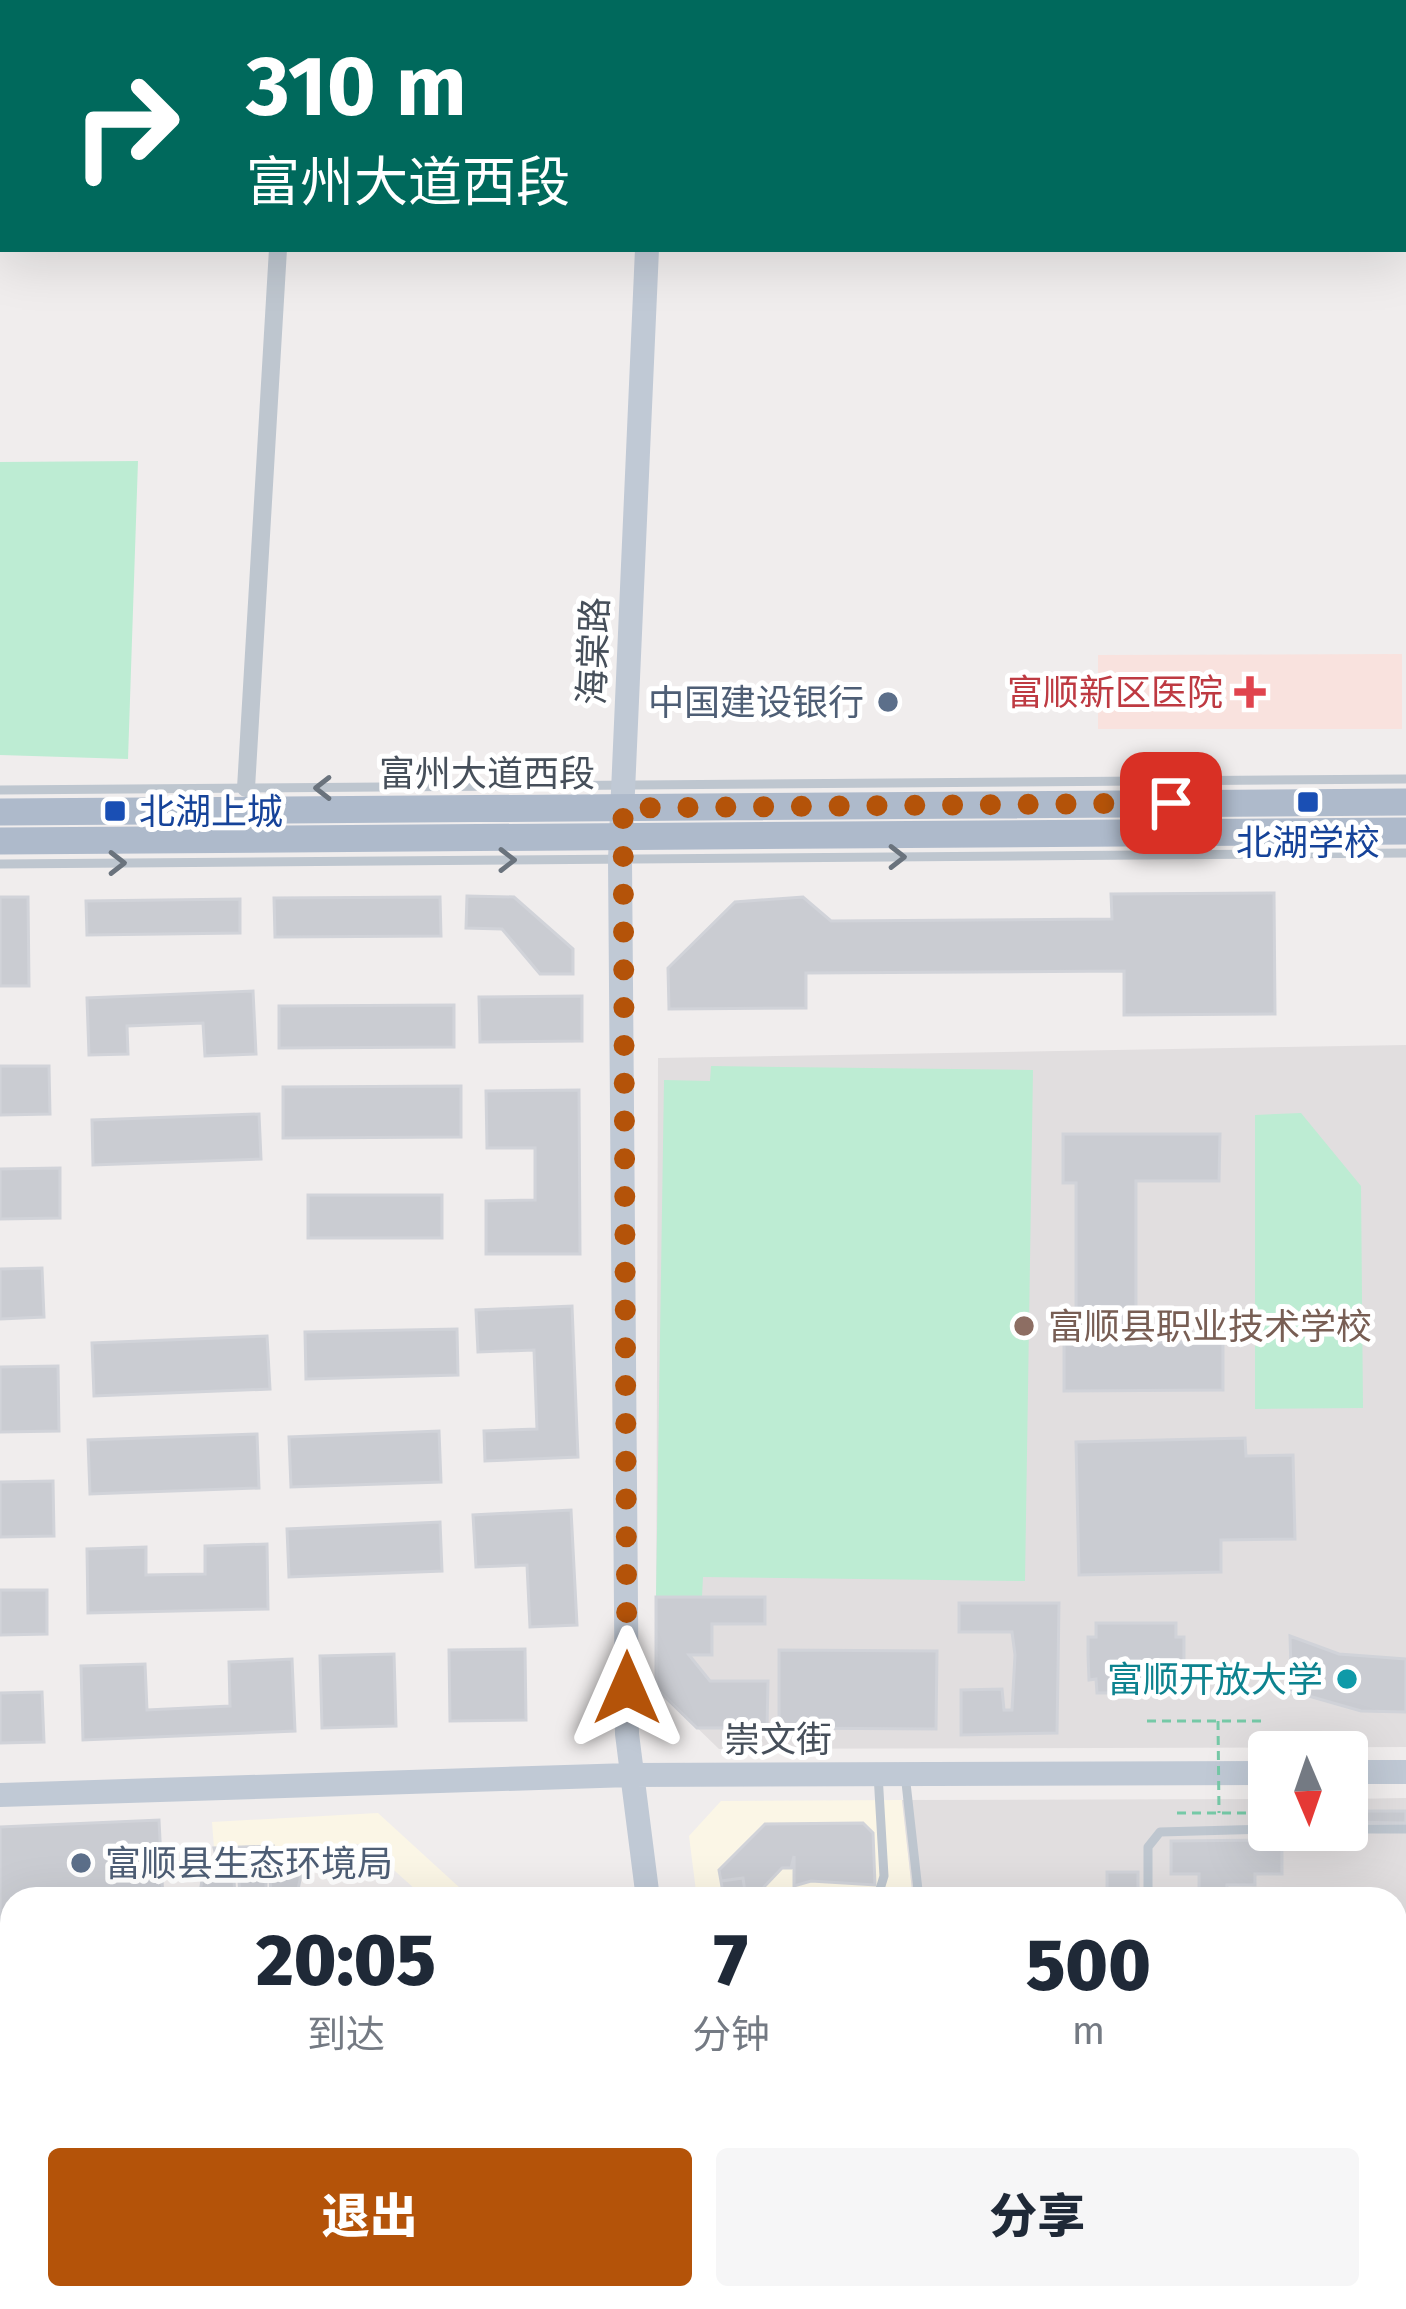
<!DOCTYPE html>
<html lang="zh">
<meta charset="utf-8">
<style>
body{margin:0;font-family:"Fira Sans","Noto Sans SC",sans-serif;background:#f6f6f7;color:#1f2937;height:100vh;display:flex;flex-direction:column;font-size:45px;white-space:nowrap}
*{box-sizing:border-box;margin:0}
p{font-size:39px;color:#747a83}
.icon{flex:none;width:66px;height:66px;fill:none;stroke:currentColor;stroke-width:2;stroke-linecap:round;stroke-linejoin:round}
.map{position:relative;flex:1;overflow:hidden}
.sheet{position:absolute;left:0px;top:1887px;width:1407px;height:423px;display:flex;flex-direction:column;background:#fff;border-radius:36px 36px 0 0;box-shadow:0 12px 48px #0002}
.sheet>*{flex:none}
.hud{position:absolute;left:0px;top:0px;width:1407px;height:252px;box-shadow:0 12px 48px #0002;background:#00695c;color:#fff;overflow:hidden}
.needle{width:78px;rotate:178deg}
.tools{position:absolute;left:1248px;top:1731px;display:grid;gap:24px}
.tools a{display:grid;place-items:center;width:120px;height:120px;border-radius:12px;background:#fff;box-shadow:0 12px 48px #0002;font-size:60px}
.pin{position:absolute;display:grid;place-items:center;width:102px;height:102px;color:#fff;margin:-51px;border-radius:24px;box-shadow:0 6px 18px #0006}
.me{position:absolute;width:132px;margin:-66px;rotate:0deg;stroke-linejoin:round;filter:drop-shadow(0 0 9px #0008)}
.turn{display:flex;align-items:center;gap:42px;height:252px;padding:0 48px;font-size:54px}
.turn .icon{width:156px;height:156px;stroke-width:2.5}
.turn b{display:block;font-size:84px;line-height:102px}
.eta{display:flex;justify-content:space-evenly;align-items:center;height:204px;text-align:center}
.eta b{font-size:72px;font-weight:800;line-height:84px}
.action{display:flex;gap:24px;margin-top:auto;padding:24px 48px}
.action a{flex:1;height:138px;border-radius:12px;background:#b45309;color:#fff;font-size:48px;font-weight:800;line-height:138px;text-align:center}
.action a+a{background:#f6f6f7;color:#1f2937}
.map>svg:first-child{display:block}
</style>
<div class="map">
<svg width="1406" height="2309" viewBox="0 0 1406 2309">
<rect width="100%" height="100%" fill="#f0eded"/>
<path fill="#fbf6e6" d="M902 1800 913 1899H697L689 1836 721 1801Z
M378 1813 472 1899H426L365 1844 214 1848 212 1822Z"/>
<path fill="#e1dedf" d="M1406 1045V1747L719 1749 656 1688 658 1058Z
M1406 1798V2309H1010L1009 2298H1395V1899H913L902 1800 1269 1799V1830H1347V1799Z"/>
<path fill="#f9e2de" d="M1402 654V729H1098V655Z"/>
<path fill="#bdecd3" d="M138 461 128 759 0 755V462Z
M711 1066 1033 1070 1025 1581 703 1577 702 1597H656L664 1080 710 1081Z
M1301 1113 1361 1186 1363 1408 1255 1409V1115Z
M142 2298H482L484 2309H159Z"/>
<path fill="#caccd2" stroke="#d1d3d9" stroke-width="3" d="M1274 893 1275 1014 1124 1015V971L806 973V1008L669 1009 668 968 735 902 803 897 831 921 1112 919 1111 894Z
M467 896 514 897 573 949V974H540L502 929 466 928Z
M0 897H28L29 986H0Z
M440 897 441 936 275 937 274 898Z
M240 899V933L87 935 86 901Z
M253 991 256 1054 205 1056 203 1023 127 1026 128 1054 89 1055 87 998Z
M582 996V1041L480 1042 479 997Z
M454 1005V1047L279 1048V1006Z
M0 1066H49L50 1114 0 1115Z
M461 1086V1137L283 1138V1087Z
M579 1090 580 1254H486V1201L535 1200V1148H487L486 1091Z
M259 1114 261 1159 93 1165 92 1120Z
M1063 1134H1220L1219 1181H1136V1342H1223V1390L1064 1391V1336H1076V1183H1063Z
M60 1168V1218L0 1219V1169Z
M308 1195H442V1238H308Z
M42 1268 44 1317 0 1319V1269Z
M572 1306 578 1457 485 1461 484 1431 537 1429 534 1350 478 1352 476 1310Z
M457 1329 458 1375 306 1379 305 1332Z
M267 1336 270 1389 94 1396 92 1343Z
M58 1366 59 1431 0 1432V1367Z
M439 1431 441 1482 291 1487 289 1437Z
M257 1434 259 1488 90 1494 88 1440Z
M1245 1438 1246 1456 1293 1455 1295 1539 1221 1540V1572L1079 1575 1076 1442Z
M53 1481 54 1536 0 1537V1482Z
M571 1510 577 1625 530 1627 527 1565 476 1567 473 1515Z
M440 1522 442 1571 289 1577 287 1529Z
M267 1544 268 1609 88 1613 87 1549 146 1547V1575L205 1574V1546Z
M0 1590H47V1634L0 1635Z
M656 1597H765V1624H712V1655H689L710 1681H768L767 1728H697L656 1688Z
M959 1603H1059L1057 1733 961 1735V1690L1002 1689 1004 1710H1012L1015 1655 1012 1632H959Z
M1096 1623H1176V1637H1184V1679L1177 1678V1693H1097L1096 1679 1089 1680 1088 1654V1637H1096Z
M1290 1636 1339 1654 1406 1659V1712L1361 1711 1284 1689 1291 1669Z
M525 1649 526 1720 450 1721 449 1650Z
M779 1650 937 1651 936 1729 779 1728Z
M394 1654 396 1726 322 1728 320 1656Z
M292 1659 295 1731 83 1740 81 1666 145 1664 147 1710 230 1706 229 1662Z
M42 1692 44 1742 0 1743V1693Z
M1353 1811H1406V1823L1347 1822Z
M159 1820 163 1899H12V1945H0V1827Z
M863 1823 873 1833 875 1885 811 1881 794 1886V1856L791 1868H782L764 1887 766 1898 746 1899 743 1878 721 1881 719 1870 765 1824Z
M1282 1840V1874H1255V1885H1227V1899H1199V1874H1171V1841Z
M273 1846 267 1870H248V1875L266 1874V1894H271L270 1878 301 1875 296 1899H240L239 1880H234L235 1897 199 1899 202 1880 239 1875V1871H220L214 1848Z
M1107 1872H1138V1899H1107Z
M743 1878 746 1899H724L721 1881Z
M5 2125H12V2183H5Z
M523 2298H543L544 2303 548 2298H569L556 2301V2305L572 2303 573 2309H525Z
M793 2298H975V2302L956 2309H795Z
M813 2298H954L956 2309H815Z"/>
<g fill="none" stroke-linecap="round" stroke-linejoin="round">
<path stroke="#76c9a7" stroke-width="3" stroke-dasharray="9 6" stroke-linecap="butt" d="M1147 1721H1262
M1177 1813H1260"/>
<path stroke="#bec6cf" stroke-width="9" d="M0 790 1406 779
M0 864 1406 853
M905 1774 919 1899
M1347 1829H1406
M877 1899 884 1876 878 1774
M1148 1899V1847L1160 1832 1269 1829
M1395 2003H1406
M131 2298 148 2309
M488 2298 490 2309
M767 2298 769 2309
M988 2298 990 2309
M1037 2298 1040 2309
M1258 2298V2309
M116 2309 127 2298
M1334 2309 1406 2304"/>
<path stroke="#bec6cf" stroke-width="18" d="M293 3V0
M1034 3V0
M1385 3V0
M1404 157H1406
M0 168H3
M246 788 278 249"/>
<path stroke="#c0c9d5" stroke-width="24" d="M654 3V0
M647 249 620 859 627 1734 648 1899
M1347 1772H1406
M0 1795 630 1775 1269 1773
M708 2298 710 2309"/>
<path stroke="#aebacb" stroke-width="27" d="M0 812 1406 802
M0 841 1406 831"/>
<path stroke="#76c9a7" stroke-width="3" stroke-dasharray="9 6" stroke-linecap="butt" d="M1218 1721 1219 1813"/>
</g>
<defs><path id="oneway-chevron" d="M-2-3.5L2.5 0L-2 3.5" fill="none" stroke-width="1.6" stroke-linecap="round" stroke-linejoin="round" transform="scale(3)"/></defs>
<g stroke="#6a737d">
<use href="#oneway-chevron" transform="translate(323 788) rotate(180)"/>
<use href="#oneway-chevron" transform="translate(897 857)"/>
<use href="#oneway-chevron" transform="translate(507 860)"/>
<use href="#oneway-chevron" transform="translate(117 863)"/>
</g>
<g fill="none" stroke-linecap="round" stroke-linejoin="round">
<path stroke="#b45309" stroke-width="21" stroke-dasharray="0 37.8" d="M627 1688 623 808 1171 803"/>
</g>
<path fill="#e0444e" stroke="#fff" stroke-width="4.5" d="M1244 674h12v12h12v12h-12v12h-12v-12h-12v-12h12z"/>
<g fill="#5c6f8a" stroke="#fff" stroke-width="4.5">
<circle cx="888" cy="702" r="12"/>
<circle cx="81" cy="1863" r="12"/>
</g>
<g fill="#1a4fb4" stroke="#fff" stroke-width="4.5">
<rect x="1296" y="790" width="24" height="24" rx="6"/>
<rect x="103" y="799" width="24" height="24" rx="6"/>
</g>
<circle fill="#8d6e63" stroke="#fff" stroke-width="4.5" cx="1024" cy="1326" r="12"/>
<circle fill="#0f9aa8" stroke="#fff" stroke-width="4.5" cx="1347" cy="1679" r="12"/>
<g text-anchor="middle" stroke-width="10" stroke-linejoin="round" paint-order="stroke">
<g font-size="36" fill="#464f5a" stroke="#fff">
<text transform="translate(593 651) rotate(-88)" y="13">海棠路</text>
<text x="487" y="786">富州大道西段</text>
<text x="778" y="1752">崇文街</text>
</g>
<g font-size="36" fill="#be3a42" stroke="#fff" text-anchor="end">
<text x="1223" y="705">富顺新区医院</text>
</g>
<g font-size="36" fill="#4e5e75" stroke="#fff" text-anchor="end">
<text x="864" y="715">中国建设银行</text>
<text x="105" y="1876" text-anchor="start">富顺县生态环境局</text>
</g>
<g font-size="36" fill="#164399" stroke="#fff" text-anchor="start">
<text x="139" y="824">北湖上城</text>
<text x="1308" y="855" text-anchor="middle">北湖学校</text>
</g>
<g font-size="36" fill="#785e54" stroke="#fff" text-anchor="start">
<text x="1048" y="1339">富顺县职业技术学校</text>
</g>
<g font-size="36" fill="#0d838f" stroke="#fff" text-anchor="end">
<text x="1323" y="1692">富顺开放大学</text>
</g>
</g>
</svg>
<div class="tools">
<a><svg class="needle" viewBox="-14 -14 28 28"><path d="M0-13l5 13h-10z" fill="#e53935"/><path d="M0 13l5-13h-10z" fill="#747a83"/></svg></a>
</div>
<div class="pin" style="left:1171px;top:803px;background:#d93025"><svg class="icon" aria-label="arrive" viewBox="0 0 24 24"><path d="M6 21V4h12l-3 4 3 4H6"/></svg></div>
<svg class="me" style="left:627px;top:1688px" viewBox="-20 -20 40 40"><path d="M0-17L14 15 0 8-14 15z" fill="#b45309" stroke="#fff" stroke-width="4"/></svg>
<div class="hud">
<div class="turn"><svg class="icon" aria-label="right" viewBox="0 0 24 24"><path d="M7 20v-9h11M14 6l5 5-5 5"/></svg><div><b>310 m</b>富州大道西段</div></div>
</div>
<section class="sheet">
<div class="eta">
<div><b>20:05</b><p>到达</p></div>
<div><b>7</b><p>分钟</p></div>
<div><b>500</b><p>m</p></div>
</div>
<div class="action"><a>退出</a><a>分享</a></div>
</section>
</div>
